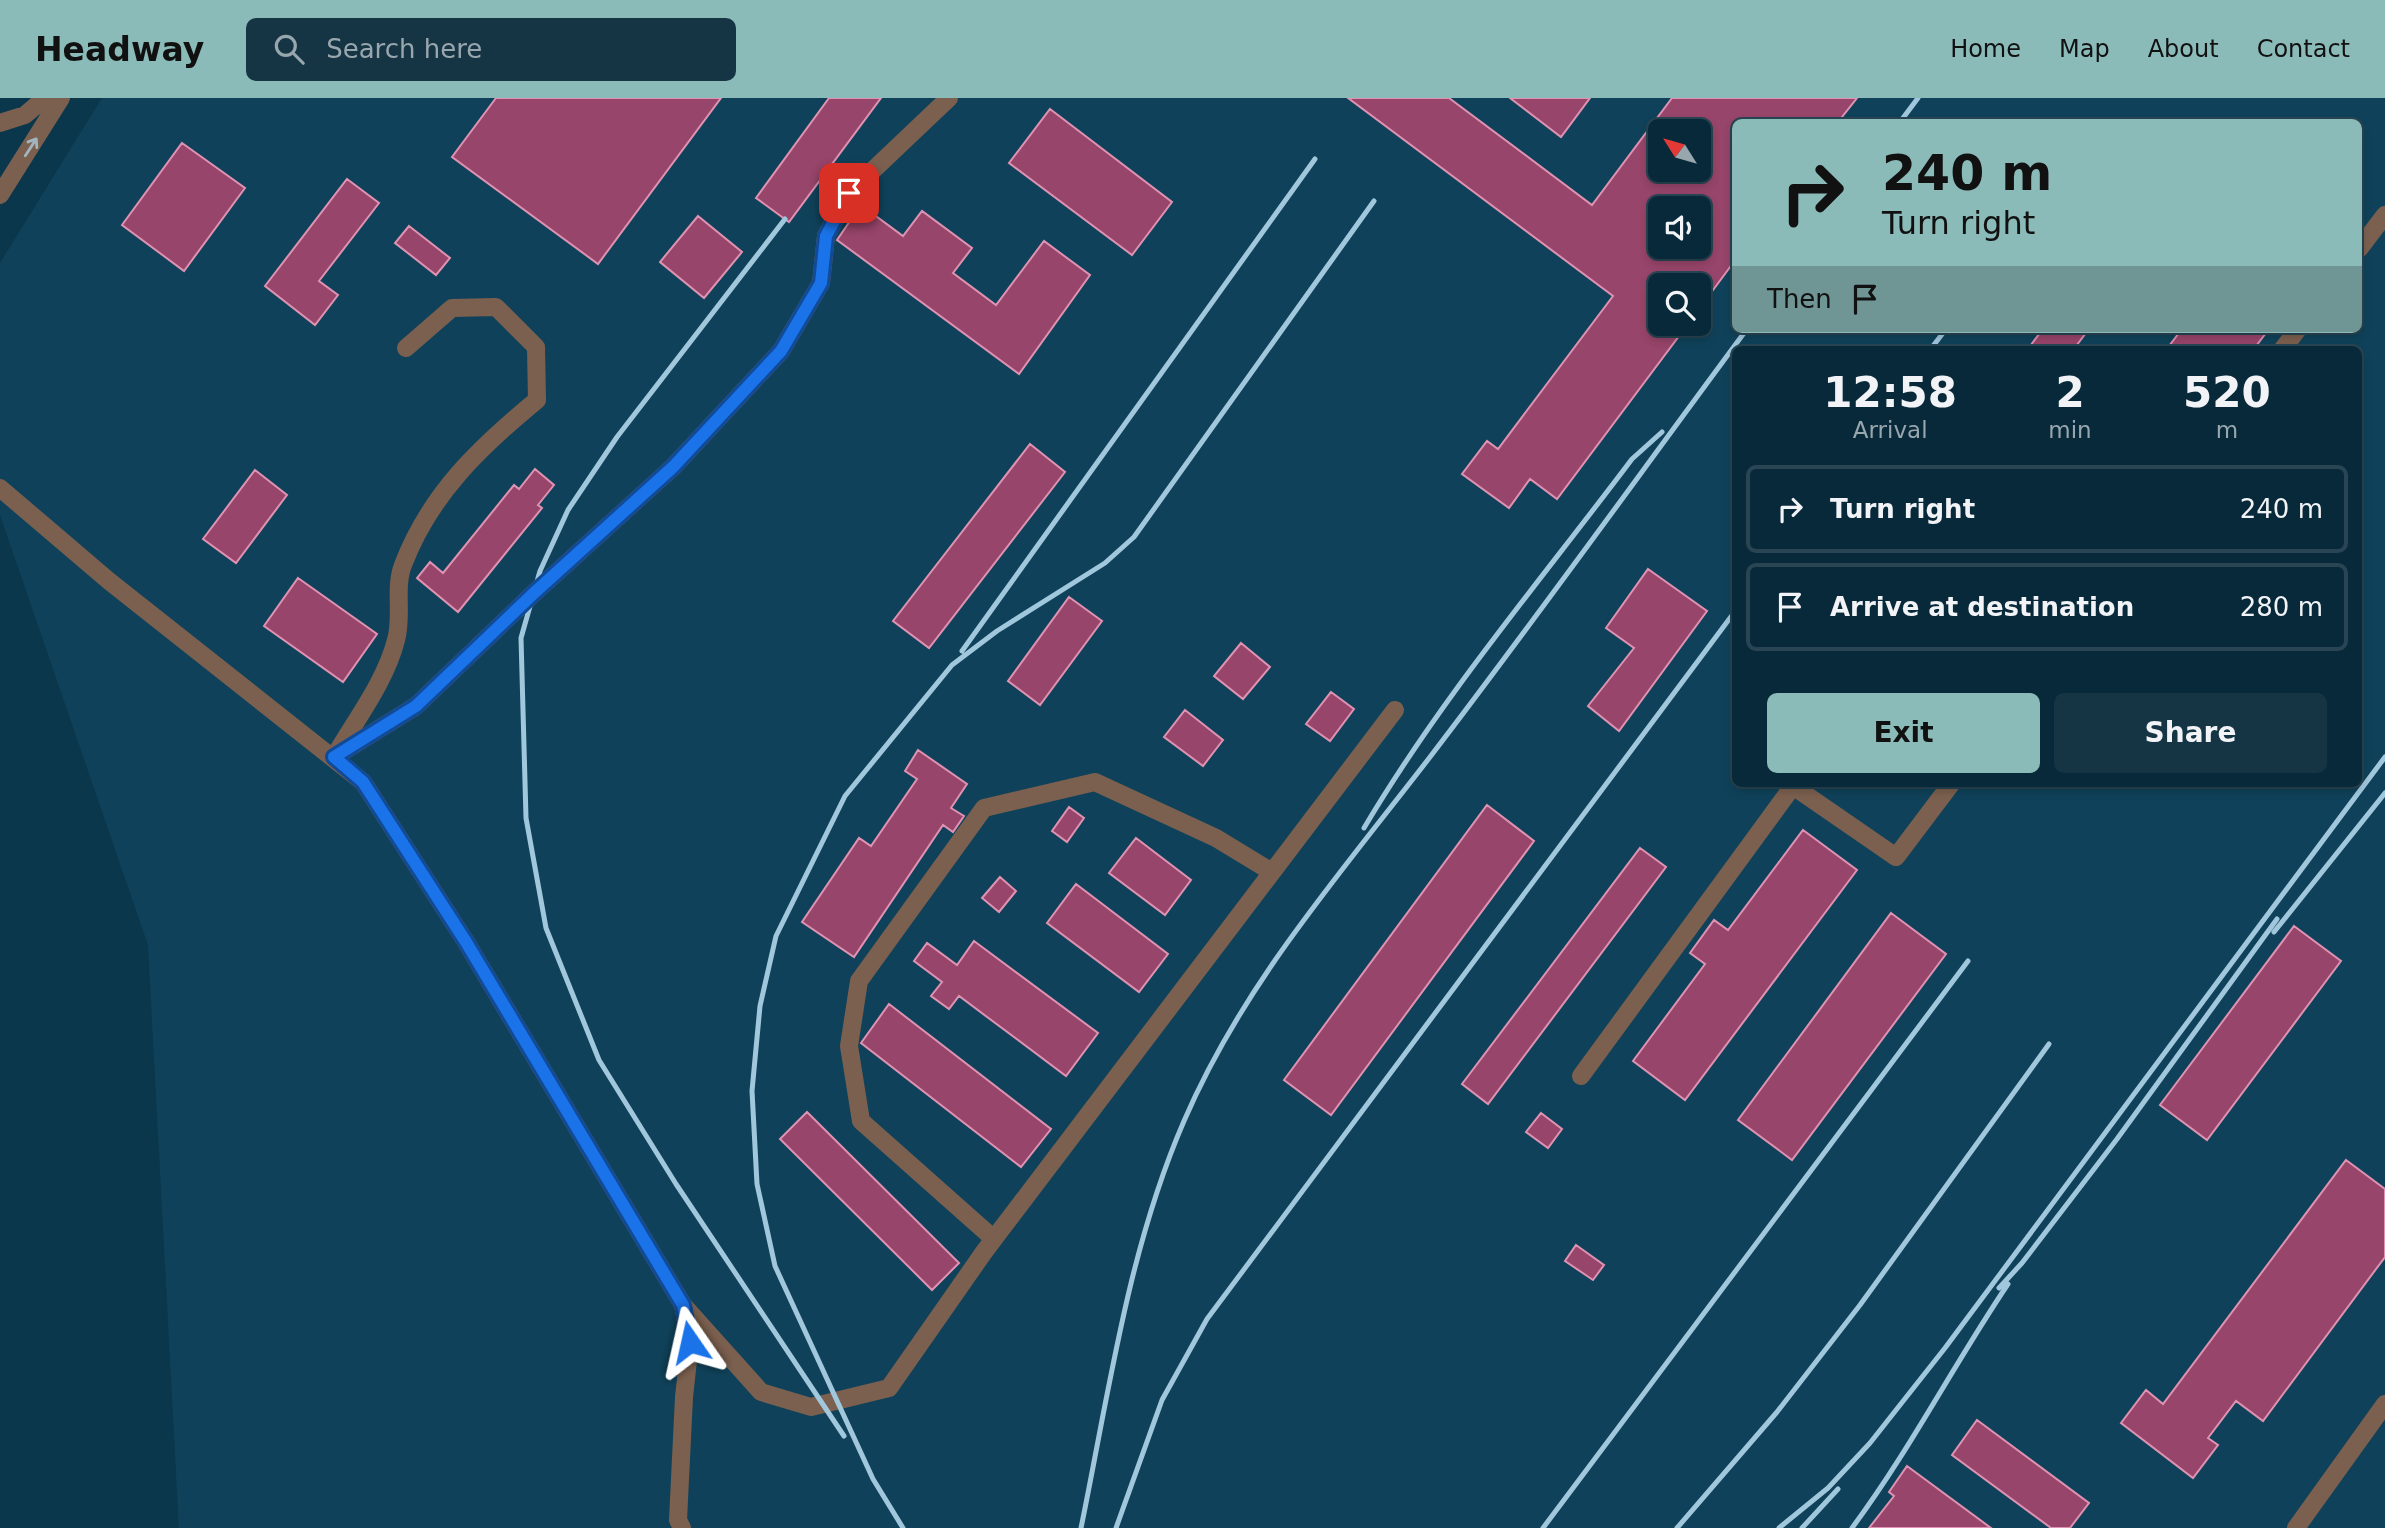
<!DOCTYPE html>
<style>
body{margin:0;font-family:"DejaVu Sans",sans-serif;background:#163544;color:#f1f3f6;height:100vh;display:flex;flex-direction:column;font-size:26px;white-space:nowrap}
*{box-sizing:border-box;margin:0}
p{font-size:23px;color:#98a6ae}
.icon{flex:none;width:38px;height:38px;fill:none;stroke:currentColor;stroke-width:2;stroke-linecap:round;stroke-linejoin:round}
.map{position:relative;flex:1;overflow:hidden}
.drawer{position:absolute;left:1732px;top:248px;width:630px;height:441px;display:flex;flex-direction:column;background:#082939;border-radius:10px;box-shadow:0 4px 10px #0003,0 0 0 2px #294553}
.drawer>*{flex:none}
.guide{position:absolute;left:1732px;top:21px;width:630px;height:214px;border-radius:10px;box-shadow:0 4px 10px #0003,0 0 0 2px #294553;background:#8bbbb9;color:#111;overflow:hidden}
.needle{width:46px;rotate:307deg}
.tools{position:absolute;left:1648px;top:21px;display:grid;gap:14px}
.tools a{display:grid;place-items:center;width:63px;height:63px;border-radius:10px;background:#082939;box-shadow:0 4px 10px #0003,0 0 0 2px #294553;font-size:35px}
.pin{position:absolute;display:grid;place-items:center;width:60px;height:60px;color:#fff;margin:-30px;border-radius:14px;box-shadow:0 4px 10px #0006}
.me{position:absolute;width:77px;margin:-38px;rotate:349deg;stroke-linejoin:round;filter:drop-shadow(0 0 5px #0008)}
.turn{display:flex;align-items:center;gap:24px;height:147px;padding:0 35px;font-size:32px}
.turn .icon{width:91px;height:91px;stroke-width:2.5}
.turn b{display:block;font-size:49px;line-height:60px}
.then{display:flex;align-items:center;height:66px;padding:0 35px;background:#0003;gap:14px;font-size:26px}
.eta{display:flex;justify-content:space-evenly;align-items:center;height:119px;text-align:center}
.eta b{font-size:42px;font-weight:700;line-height:49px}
.primary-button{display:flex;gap:14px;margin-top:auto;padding:14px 35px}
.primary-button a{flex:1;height:80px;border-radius:10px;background:#8bbbb9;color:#111;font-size:28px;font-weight:700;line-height:80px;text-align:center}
.primary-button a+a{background:#163544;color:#f1f3f6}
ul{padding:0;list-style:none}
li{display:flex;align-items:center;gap:21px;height:88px;margin:0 14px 10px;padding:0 21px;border:4px solid #294553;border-radius:10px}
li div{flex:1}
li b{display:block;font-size:26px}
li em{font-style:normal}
header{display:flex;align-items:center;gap:42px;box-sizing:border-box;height:98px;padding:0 35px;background:#8bbbb9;color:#111}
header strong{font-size:33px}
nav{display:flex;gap:38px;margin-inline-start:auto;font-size:24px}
.search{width:490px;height:63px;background:#163544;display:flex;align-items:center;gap:18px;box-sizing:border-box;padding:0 24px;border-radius:10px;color:#98a6ae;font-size:26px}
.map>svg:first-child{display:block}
</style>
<header>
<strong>Headway</strong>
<div class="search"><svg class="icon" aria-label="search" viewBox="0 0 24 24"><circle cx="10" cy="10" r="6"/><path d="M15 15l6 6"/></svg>Search here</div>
<nav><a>Home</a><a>Map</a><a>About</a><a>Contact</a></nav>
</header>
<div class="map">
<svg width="2385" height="1430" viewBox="0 0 2385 1430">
<rect width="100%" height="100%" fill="#0a374c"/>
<path fill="#0f425a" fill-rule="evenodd" d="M102 0H2385V1430H179L148 847 0 417V165ZM1736 24H2359V231H1736ZM1661 33H1699V72H1661ZM1661 110H1699V149H1661ZM1661 187H1699V226H1661ZM1736 252H2359V686H1736Z"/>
<path fill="#97456a" stroke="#df92b1" stroke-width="2" fill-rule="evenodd" d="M496 0H721L598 166 452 59Z
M829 0H881L789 124 756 100Z
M1348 0H1449L1592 107 1672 0H1857L1838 24H1736V161L1699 211V187H1661V226H1688L1557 401 1530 381 1509 410 1462 376 1487 343 1498 351 1613 198ZM1661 33H1699V72H1661ZM1661 110H1699V149H1661Z
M1510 0H1590L1561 39Z
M1050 11 1172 104 1132 157 1009 65Z
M182 45 245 90 184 173 122 127Z
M347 81 379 105 319 183 338 197 315 227 265 188Z
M861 107 903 138 922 113 972 150 953 175 996 207 1044 143 1090 177 1019 276 837 142Z
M698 118 742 154 704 200 660 164Z
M409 128 450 160 436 177 395 145Z
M2043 231H2089L2073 252H2027Z
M2182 231H2269L2253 252H2166Z
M1030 346 1065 374 929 550 893 523Z
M535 371 554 387 538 407 542 410 458 514 417 480 430 464 443 475 514 387 519 391Z
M255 372 287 397 236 465 203 441Z
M1648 471 1707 513 1619 633 1588 608 1634 550 1606 530Z
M298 480 377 536 343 584 264 528Z
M1069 499 1102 523 1040 607 1008 583Z
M1241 545 1270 569 1243 601 1214 578Z
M1331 594 1354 611 1330 643 1306 626Z
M1185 612 1223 642 1203 668 1164 639Z
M918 652 967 686 951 710 964 718 953 734 943 727 854 859 802 824 859 740 871 748 917 681 905 673Z
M1487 707 1534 743 1331 1017 1284 982Z
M1069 709 1084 720 1067 744 1052 733Z
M1803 732 1857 772 1685 1002 1633 963 1705 866 1690 855 1714 822 1728 832Z
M1136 740 1191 782 1165 817 1109 775Z
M1640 750 1666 769 1488 1006 1462 986Z
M1000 779 1016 793 999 814 982 800Z
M1076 786 1168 856 1139 894 1047 825Z
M1891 815 1946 856 1792 1062 1738 1022Z
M2294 828 2341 863 2207 1042 2160 1007Z
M974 843 1098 935 1066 978 959 898 949 911 931 898 942 884 914 863 927 845 957 867Z
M889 906 1051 1031 1021 1069 861 945Z
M807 1014 959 1165 932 1192 780 1041Z
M1541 1015 1562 1031 1548 1050 1526 1034Z
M2346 1062 2385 1091V1159L2263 1323 2236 1303 2208 1340 2218 1347 2193 1380 2121 1325 2146 1292 2163 1306Z
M1576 1147 1604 1167 1593 1182 1565 1163Z
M1977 1322 2089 1405 2070 1430H2051L1952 1357Z
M1907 1368 1991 1430H1869L1894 1398 1889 1394Z"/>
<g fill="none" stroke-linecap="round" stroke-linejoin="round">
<path stroke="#7c604f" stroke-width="18" d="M0 25 25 17 45 0
M0 97 61 0
M2359 151 2385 117
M2282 252 2298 231
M0 390 109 483 363 684 466 844 683 1207 690 1244 684 1299 678 1422 682 1430
M336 656C357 620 386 582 396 542 403 518 394 490 403 467 430 396 480 349 537 302L536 249 496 209 452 210 406 250
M334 659 416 608 534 495 673 369 781 253 821 185 826 138 849 95 949 0
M1581 978 1793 688 1896 759 1951 686
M994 1141 861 1023 849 948 859 883 984 710 1095 684 1216 740 1272 774
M683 1207 761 1294 811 1309 889 1290 984 1154 1395 612
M2296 1430 2385 1306"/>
<path stroke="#a1c7dd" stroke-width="5" d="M1900 24 1918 0
M785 121 617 339 568 412 540 473 521 540 526 720 546 830 599 962 676 1086 844 1338
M1930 252 1946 231
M962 553 1315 61
M1364 730C1441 600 1541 482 1632 361L1662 334
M2274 834 2385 695
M1999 1190 2022 1165 2117 1041 2277 821
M903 1430 873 1381 775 1168 757 1086 752 993 760 908 776 838 845 698 952 567 997 533 1105 465 1134 439 1374 103
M1081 1430C1109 1294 1128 1152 1184 1023 1243 886 1340 776 1430 659 1538 518 1641 374 1747 231
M1116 1430 1162 1302 1207 1221 1736 512
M1543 1430 1968 863
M1677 1430 1777 1314 1860 1207 2049 946
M1779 1430 1828 1390 1870 1345 1945 1250 2385 659
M1802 1430 1838 1391
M1852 1430C1910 1352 1954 1266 2008 1186"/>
</g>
<defs><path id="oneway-shaft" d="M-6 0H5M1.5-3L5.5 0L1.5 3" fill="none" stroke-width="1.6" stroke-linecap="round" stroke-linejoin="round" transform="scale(1.75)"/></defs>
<use stroke="#a2b5bf" href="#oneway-shaft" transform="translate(31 49) rotate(-57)"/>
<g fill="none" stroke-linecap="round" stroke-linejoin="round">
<defs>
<path id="route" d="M690 1244 683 1207 466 844 363 684 334 659 416 608 534 495 673 369 781 253 821 185 826 138 849 95"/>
</defs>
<use href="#route" stroke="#114b97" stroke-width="18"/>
<use href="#route" stroke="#1a73e8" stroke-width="12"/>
</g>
</svg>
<div class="tools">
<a><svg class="needle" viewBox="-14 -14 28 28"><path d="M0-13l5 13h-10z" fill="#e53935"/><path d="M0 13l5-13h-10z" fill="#98a6ae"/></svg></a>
<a><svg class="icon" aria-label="sound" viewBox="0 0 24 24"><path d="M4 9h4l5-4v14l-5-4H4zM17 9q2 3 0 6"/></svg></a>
<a><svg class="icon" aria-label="search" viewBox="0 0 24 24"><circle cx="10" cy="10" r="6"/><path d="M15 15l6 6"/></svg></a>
</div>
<div class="pin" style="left:849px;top:95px;background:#d93025"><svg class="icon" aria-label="arrive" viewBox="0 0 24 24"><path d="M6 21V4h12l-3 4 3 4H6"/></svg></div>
<svg class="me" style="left:690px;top:1244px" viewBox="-20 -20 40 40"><path d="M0-17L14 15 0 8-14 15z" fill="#1a73e8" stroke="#fff" stroke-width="4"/></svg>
<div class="guide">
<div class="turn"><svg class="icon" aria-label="right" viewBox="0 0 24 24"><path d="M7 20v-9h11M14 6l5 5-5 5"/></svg><div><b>240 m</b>Turn right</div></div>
<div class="then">Then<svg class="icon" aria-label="arrive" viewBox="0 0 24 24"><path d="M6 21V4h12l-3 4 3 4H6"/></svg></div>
</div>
<section class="drawer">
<div class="eta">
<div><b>12:58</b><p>Arrival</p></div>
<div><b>2</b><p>min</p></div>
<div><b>520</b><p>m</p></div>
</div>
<ul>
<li><svg class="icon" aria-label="right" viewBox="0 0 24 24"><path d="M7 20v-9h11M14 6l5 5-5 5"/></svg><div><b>Turn right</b></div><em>240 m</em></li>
<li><svg class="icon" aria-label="arrive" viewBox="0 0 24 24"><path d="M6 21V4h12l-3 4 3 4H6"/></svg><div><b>Arrive at destination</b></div><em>280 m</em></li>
</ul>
<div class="primary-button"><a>Exit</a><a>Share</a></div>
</section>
</div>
